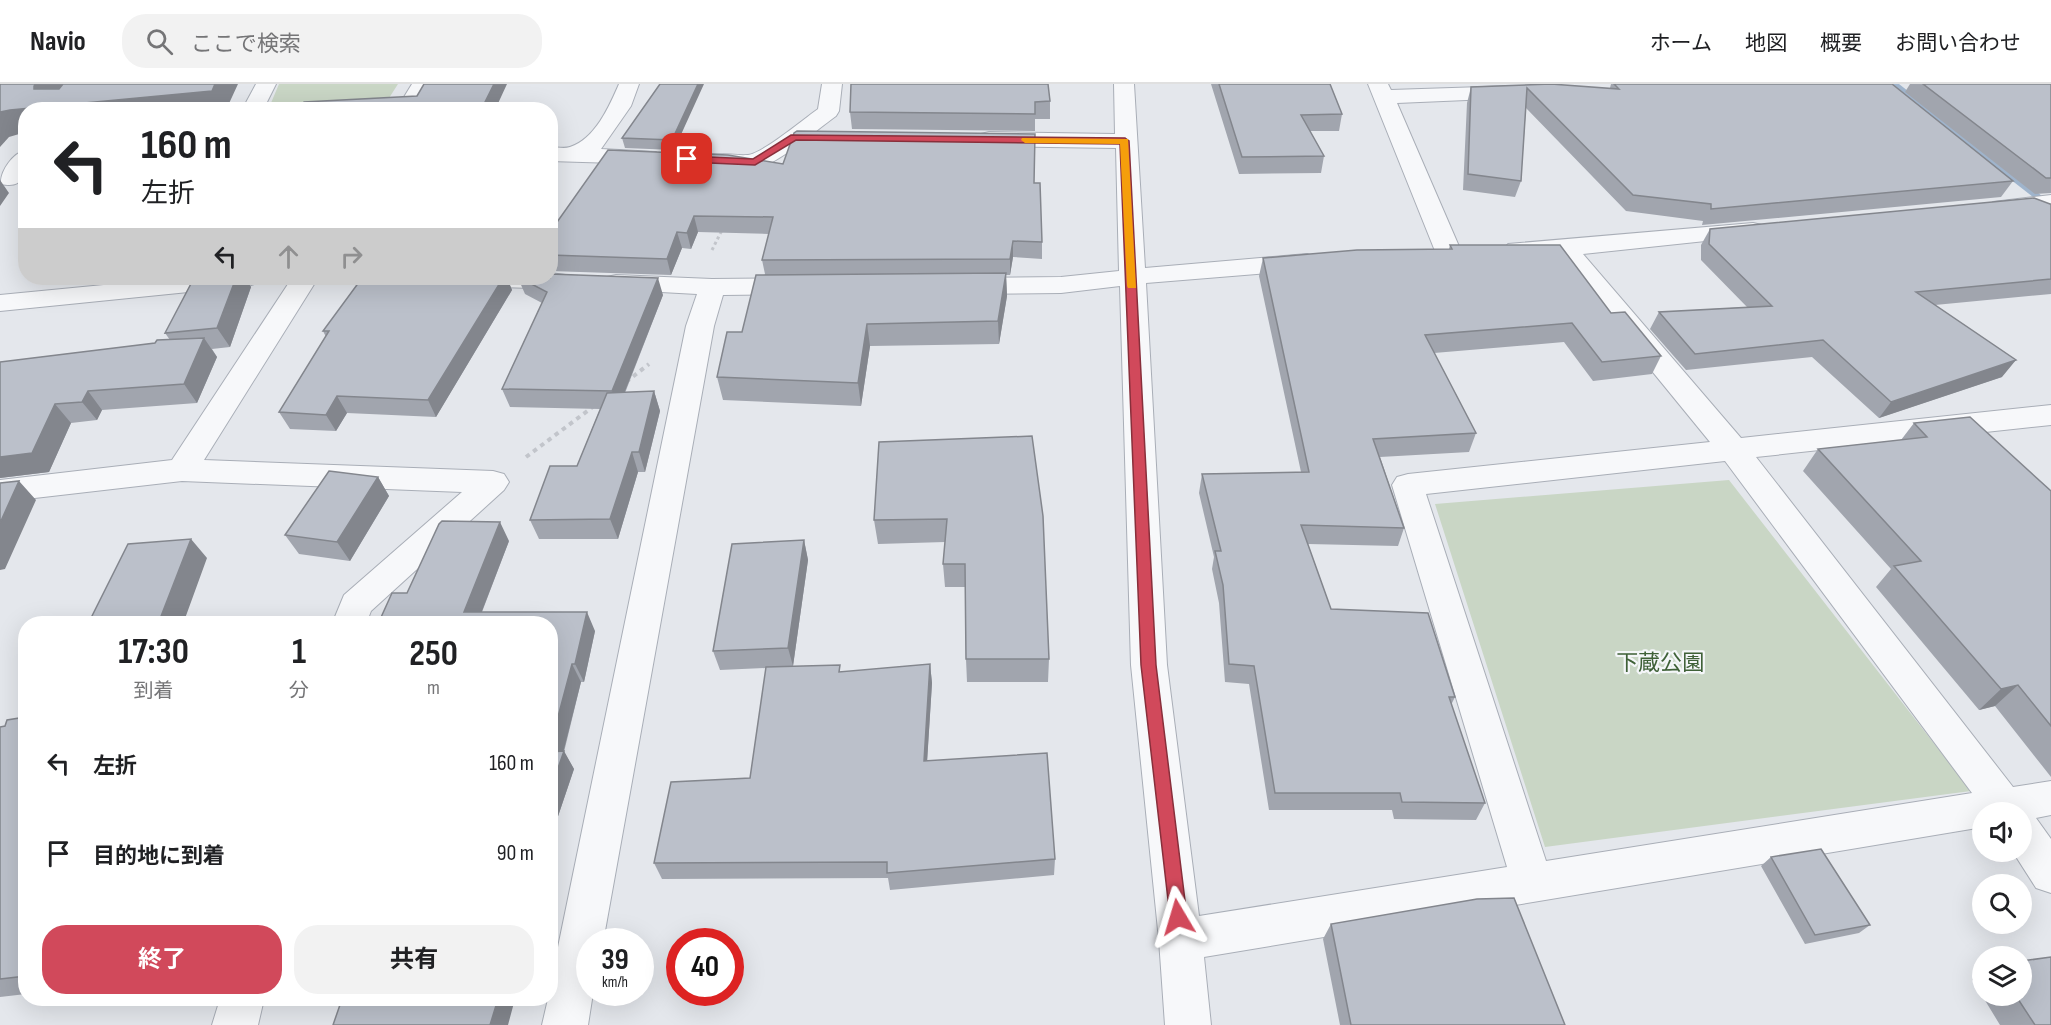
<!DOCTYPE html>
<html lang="ja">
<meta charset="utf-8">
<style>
body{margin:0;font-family:"Sofia Sans Condensed","Noto Sans JP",sans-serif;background:#f2f2f2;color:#202124;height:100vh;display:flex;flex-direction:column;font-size:22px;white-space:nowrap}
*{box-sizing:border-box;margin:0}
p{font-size:20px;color:#757577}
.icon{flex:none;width:33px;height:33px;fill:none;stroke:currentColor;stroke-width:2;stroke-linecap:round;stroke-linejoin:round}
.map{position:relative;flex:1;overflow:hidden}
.sheet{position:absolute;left:18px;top:532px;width:540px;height:390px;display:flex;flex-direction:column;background:#fff;border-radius:24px;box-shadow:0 6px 24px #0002}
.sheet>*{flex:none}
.top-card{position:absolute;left:18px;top:18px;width:540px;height:183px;border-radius:24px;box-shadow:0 6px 24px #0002;background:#fff;color:#202124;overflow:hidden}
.fabs{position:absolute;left:1972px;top:718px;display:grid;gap:12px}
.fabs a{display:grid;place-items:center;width:60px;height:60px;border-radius:50%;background:#fff;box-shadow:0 6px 24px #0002;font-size:30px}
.speed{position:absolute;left:576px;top:844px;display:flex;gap:12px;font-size:30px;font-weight:700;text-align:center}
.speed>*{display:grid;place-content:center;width:78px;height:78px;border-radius:50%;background:#fff;box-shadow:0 6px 24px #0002;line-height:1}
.speed small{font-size:15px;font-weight:400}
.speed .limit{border:9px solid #d22;background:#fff;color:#111}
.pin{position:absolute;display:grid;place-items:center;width:51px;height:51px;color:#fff;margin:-26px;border-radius:12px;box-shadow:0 3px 9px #0006}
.me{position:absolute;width:66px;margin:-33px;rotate:353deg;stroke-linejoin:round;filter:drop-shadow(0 0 4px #0008)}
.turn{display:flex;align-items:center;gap:21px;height:126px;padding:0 24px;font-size:27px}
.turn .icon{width:78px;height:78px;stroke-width:2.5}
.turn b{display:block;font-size:42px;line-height:51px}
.lanes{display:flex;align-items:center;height:57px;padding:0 24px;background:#0003;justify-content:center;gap:30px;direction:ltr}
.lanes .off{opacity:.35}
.eta{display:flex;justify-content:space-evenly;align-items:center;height:102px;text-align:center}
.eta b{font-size:36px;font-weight:700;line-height:42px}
.button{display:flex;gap:12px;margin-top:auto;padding:12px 24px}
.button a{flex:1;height:69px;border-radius:24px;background:#d1495b;color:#fff;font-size:24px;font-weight:700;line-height:69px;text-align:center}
.button a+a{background:#f2f2f2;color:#202124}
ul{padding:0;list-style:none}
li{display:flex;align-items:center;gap:18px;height:90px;padding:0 24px}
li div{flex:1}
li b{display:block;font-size:22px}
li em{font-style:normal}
header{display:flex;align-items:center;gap:36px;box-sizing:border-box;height:84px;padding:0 30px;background:#fff;border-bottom:2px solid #e0e0e0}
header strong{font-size:28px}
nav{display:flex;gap:33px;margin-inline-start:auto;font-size:21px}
.search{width:420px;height:54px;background:#f2f2f2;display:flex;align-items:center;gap:15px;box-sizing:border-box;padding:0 21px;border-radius:24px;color:#757577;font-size:22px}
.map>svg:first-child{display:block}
</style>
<header>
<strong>Navio</strong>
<div class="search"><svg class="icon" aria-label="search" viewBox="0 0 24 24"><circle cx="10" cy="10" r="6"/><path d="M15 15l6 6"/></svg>ここで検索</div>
<nav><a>ホーム</a><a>地図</a><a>概要</a><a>お問い合わせ</a></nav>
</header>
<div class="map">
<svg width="2051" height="941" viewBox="0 0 2051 941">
<rect width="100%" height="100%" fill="#e4e7ec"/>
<path fill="#c9d6c5" d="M279 0H398L382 25 268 26Z
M1729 396 1971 707 1545 763 1435 420Z"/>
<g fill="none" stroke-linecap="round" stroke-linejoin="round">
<path fill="#9fb4cc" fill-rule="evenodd" d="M1888 0H1899L2051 119V127Z"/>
<defs>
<path id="minor" d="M256 0H276L263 26H242Z
M412 0H432L417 26H396Z
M619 0H639L631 22 601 65 656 68 659 73 656 78 648 80 550 77V63C557 63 564 65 570 63 595 55 609 23 619 0Z
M822 0H842L839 27 836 32C815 47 785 74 762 83 750 88 719 84 706 81L703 76 706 71C720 68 734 72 748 71 762 70 805 34 818 25Z
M1114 0H1134L1145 184 1307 170 1316 173 1320 178 1316 183 1307 186 1146 199 1167 581 1199 832 1507 783 1392 401 1397 393 1408 390 1710 358 1558 172 1517 173 1508 170 1504 165 1508 160 1753 139 1762 141 1765 146 1762 151 1583 170 1741 354 2051 321V341L1756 373 2013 703 2051 697V731L2036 734 2051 755V809L2036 804 2013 768H2022V729H1983V743L1204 873 1211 941H1165L1159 856 1131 581 1120 202 1061 209 961 210 952 208 948 202 952 196 961 194 1061 193 1119 187 1116 64 989 62 981 60 978 55 981 50 989 48 1115 50ZM1725 377 1972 709 1546 777 1426 410Z
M1368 0H1388L1391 6 1513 2 1520 4 1523 8 1520 12 1513 14 1397 19 1461 167 1457 172 1448 175 1439 172 1435 167Z
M26 66C26 85 27 106 1 100 0 87 13 69 26 66Z
M2051 111V125L2001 130 1993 128 1989 123 1993 118Z
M550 189 573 192 577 197 573 202 564 205 470 202 461 199 457 194H550Z
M616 191 712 195 798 194 807 196 811 202 807 208 798 210 723 211 714 242 603 858H590V909H593L588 941H542L548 915H550V902L686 242 697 210 607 205 603 199 607 193Z
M176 194H261L257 199 248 202 0 227V211Z
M292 194H318L204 376 493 387 504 390 509 398 504 406 371 527 366 540H332L344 511 462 408 182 397 0 418V396L172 376Z
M220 915H264L258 941H212Z"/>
</defs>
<use href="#minor" stroke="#a9aeb7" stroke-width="2"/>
<path stroke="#c2c5cb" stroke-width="3" stroke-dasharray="3 3" stroke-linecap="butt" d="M712 166 722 146"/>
<path stroke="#c2c5cb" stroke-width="4" stroke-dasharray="4.5 4.5" stroke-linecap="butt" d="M626 298 649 280
M526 373 594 322"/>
<use href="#minor" fill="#f7f8fa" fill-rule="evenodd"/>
</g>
<path fill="#a1a5ae" d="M660 0 674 66 625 64 622 54Z
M851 0 1050 17V35H1035V47L852 45 850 28Z
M1211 0H1330L1342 30 1339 47H1310L1324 72 1321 89 1239 90Z
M1611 0H1892L2013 97 2001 113 1702 141 1703 137 1626 127 1526 24 1521 97 1515 113 1463 106 1467 19 1471 3 1610 4Z
M1910 0H2051V109L2035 110 1905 8Z
M783 80 1034 99 1042 158V175L1013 173 1010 191H1006L1007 212 999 260 870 262 861 322 723 316 717 293 742 248 765 190 762 176 769 150 698 148 691 165 682 164 671 191 550 187V148Z
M2051 120V210L1935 221 2002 293 1879 334 1812 273 1686 286 1650 245 1659 228 1747 223 1701 176V161L1710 145Z
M1450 161 1611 229 1661 272 1652 290 1593 297 1564 258 1434 269 1476 349 1469 368 1380 373 1404 444 1398 462 1308 460 1331 525 1455 613 1451 621 1485 719 1476 736 1394 735 1392 726H1269L1249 600 1225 598 1219 519 1212 485 1214 473 1199 409 1202 390 1301 388 1259 192 1263 174 1449 165Z
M236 194H245L251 203 230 263 212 265 217 273 197 319 102 326 97 336 71 339 49 388 0 394V278L155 259 170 256 165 249Z
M362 194H507L512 206 436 333 347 329 336 347 290 345 279 328 326 253 323 247Z
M518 194H550L663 211 625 309 654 307 660 327 645 388H638L618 455H539L530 436 577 382 600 325 510 323 502 305 542 219 525 210Z
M1914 339 2051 407V693L1995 622 1979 626 1876 503 1891 485 1803 387 1818 365 1901 356Z
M1032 352 1049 575 1048 598H967L966 575 965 503H945L943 480 945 458 878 460 874 436Z
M378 393 389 412 350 477 299 470 285 451Z
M804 456 808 476 793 582 841 588 930 580 932 599 927 677 1055 775 1054 791 890 806 888 794 662 795 654 779 750 694 766 584 720 586 713 567Z
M509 457 482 528 595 547 584 598H581L564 668 574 685 552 750H550V540H378Z
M26 633V910L0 913V643L5 642Z
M1771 773 1870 841 1859 849 1805 860 1761 782Z
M1331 840 1565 941H1340L1323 855Z
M1983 888V912H2022L2051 941H2000L1972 895Z
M315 915H515L340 920Z"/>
<path fill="#83868d" d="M36 0H238L226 26H26V48L9 53 0 63V28L34 5V2Z
M494 0H507L495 26H481Z
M698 0H704L674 66 672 56Z
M552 66 557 81 550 97V69Z
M0 96 9 109 0 122Z
M694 132 698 148 691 165 687 149Z
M677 148 682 164 671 191 667 175Z
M1013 157V173L1010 191V175Z
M1006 189 1007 212 999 260 998 237Z
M236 194H245L251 203 230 263 217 244Z
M503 194H507L512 206 436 333 428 316Z
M658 194 663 211 618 325 612 307Z
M867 240 870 262 861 322 858 299Z
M204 254 217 273 197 319 184 300Z
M2016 276 2002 293 1879 334 1891 318Z
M88 307 102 326 97 336 82 318Z
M654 307 660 327 645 388 639 368Z
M337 312 347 329 336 347 326 331Z
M55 320 71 339 49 388 0 394V373Z
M632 368 638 388 618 455 610 435Z
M378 393 389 412 350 477 337 458Z
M19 397 36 416 5 485 0 486V439Z
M500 438 509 457 477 540 464 528Z
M191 455 207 474 183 540H158Z
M804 456 808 476 793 582 788 564Z
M587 528 595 547 584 598 575 580Z
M572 580 581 598 562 673 564 667 574 685 552 750 550 747V663Z
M930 580 932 599 926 695 924 677Z
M2018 601 1995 622 1979 626 2001 605Z
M498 915H515L508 941H490Z"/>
<path fill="#bbc0ca" stroke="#83868d" stroke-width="1.5" d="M0 0H36L34 2V5H59L63 0H215L212 7 10 26 0 28Z
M424 0H494L481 26H300L304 18 417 12Z
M660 0H698L672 56 622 54Z
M851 0H1048L1050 17 1035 18V30L850 28Z
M1219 0H1330L1342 30 1301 31 1324 72 1242 73Z
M1551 0 1619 5 1614 0H1892L2013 97 1711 125V120L1633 111 1527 4 1521 97 1468 90 1471 3Z
M1923 0H2051V94H2046Z
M797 47 1035 50 1034 99H1040L1042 158 1013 157 1010 175 762 176 773 133 694 132 687 149 677 148 667 175 550 171V148L608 66 728 71 783 80 794 49Z
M2034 114 2050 120H2051V195L1916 208 2016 276 1891 318 1823 256 1695 270 1659 228 1772 222 1709 160 1710 145Z
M1450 161H1560L1611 229 1625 228 1661 272 1602 278 1572 239 1425 251 1476 349 1373 355 1404 444 1301 441 1331 525 1428 529 1455 613H1449L1485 719 1402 718 1400 709H1275L1254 582 1229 580 1223 501 1215 467H1221L1202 390 1309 388 1263 174 1357 166 1452 165Z
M1006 189 998 237 867 240 858 299 717 293 727 248H742L756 191Z
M550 190 658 194 612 307 502 305 547 208 520 194H550Z
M194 194H236L217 244 165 249Z
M362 194H503L428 316 337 312 326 331 279 328 329 247H323Z
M204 254 184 300 88 307 82 318 55 320 32 369 0 373V278L155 259 157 256Z
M654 307 639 368H632L610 435 530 436 550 382H577L607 309Z
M1970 333 2051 407V642L2018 601 2001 605 1894 482 1921 477 1818 365 1927 353 1914 339Z
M1032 352 1043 432 1049 575H966L965 480H943L947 435 874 436 879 358Z
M329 387 378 393 337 458 285 451Z
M19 397 0 439V399Z
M442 437 500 438 464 528H587L575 580H572L550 663V540H378L392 509H407L439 440Z
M191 455 158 540H88L128 460Z
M804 456 788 564 713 567 732 460Z
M930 580 924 677 1047 669 1055 775 887 789V778L654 779 671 698 750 694 766 583 840 581 839 588Z
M26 633V892L0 895V643L5 642 7 636Z
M564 667 550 707V668Z
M1821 765 1870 841 1815 851 1771 773Z
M1514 814 1565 941H1351L1331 840 1477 815Z
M2051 873V941H2035L2016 912H2022V877Z
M342 915H498L490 941H333Z"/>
<path fill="#d1495b" stroke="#882f3b" stroke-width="1.5" d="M791 51 1125 54 1129 57 1156 581 1187 833 1185 839 1178 841 1172 839 1170 833 1141 581 1120 60 796 56 755 81 687 78 682 75 687 72 753 75Z"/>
<path fill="#f59e0b" d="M1022 54 1128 55 1136 204H1128L1127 202 1120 60 1025 59 1021 56Z"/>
<g text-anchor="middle" stroke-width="4.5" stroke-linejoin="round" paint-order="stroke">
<g font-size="22" fill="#3f6138" stroke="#f4f6f9">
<text x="1660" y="586">下蔵公園</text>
</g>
</g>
</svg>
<div class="fabs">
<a><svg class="icon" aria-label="sound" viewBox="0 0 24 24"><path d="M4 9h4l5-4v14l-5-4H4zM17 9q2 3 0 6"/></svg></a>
<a><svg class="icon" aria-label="search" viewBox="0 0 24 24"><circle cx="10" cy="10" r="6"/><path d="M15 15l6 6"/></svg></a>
<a><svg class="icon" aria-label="layers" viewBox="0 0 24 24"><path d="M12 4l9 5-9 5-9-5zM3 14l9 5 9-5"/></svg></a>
</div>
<div class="speed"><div>39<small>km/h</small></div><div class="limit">40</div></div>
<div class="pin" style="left:687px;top:75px;background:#d93025"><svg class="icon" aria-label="arrive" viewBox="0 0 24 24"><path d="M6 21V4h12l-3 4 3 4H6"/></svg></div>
<svg class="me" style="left:1178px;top:833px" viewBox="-20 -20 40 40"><path d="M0-17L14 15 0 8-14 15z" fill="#d1495b" stroke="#fff" stroke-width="4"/></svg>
<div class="top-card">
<div class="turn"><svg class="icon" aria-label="left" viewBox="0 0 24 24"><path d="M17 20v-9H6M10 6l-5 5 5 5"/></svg><div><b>160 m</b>左折</div></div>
<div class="lanes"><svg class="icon" aria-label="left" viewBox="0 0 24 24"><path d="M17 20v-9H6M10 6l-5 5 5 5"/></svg><svg class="icon off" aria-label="ahead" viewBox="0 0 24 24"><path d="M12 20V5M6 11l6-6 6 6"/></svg><svg class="icon off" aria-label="right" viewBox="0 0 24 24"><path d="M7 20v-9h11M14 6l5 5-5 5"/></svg></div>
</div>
<section class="sheet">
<div class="eta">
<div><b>17:30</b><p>到着</p></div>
<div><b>1</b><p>分</p></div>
<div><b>250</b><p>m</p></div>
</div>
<ul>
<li><svg class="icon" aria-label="left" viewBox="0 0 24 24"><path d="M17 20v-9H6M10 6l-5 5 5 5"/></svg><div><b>左折</b></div><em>160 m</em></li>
<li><svg class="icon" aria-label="arrive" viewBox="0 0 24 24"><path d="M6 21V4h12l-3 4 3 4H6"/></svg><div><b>目的地に到着</b></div><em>90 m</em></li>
</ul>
<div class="button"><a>終了</a><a>共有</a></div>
</section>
</div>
